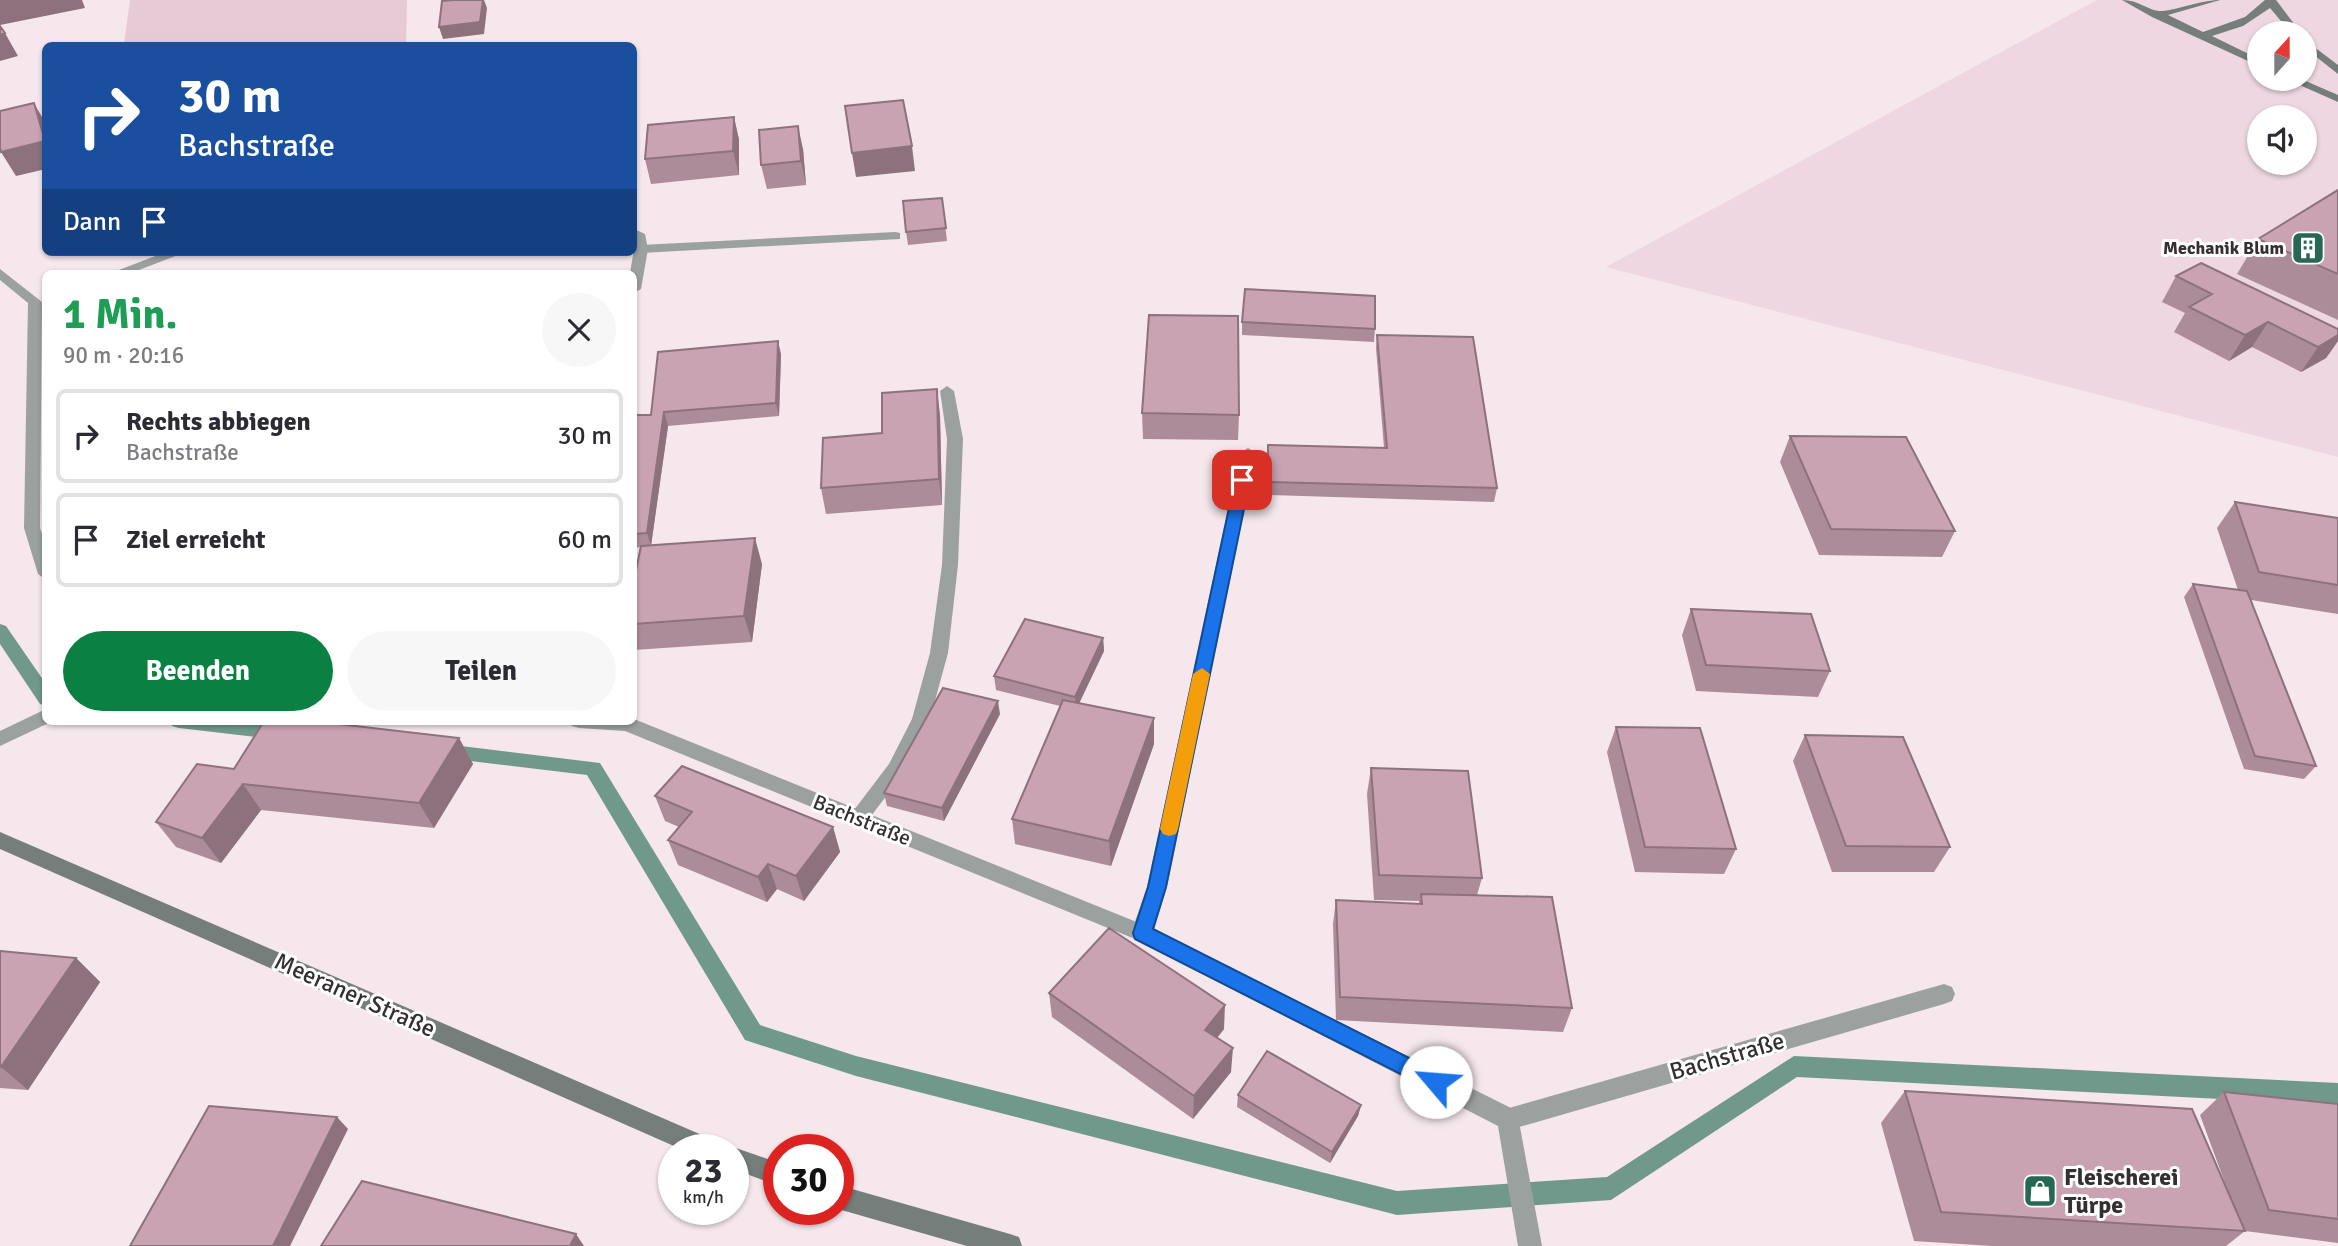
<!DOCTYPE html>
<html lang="de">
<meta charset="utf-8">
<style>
body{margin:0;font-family:Signika,sans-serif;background:#f7f7f7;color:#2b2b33;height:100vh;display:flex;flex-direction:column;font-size:26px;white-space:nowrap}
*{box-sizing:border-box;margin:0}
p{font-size:23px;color:#7c7c81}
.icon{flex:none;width:38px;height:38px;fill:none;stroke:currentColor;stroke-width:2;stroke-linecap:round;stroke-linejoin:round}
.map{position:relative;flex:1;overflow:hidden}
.details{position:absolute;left:42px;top:270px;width:595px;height:455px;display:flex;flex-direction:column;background:#fff;border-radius:10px;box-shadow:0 2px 5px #0004}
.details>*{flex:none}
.banner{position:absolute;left:42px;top:42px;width:595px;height:214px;border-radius:10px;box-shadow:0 2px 5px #0004;background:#1a4fa0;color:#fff;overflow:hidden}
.needle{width:46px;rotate:21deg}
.fabs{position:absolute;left:2247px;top:21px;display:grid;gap:14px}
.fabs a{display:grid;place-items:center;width:70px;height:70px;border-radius:50%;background:#fff;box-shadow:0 2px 5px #0004;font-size:35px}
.speed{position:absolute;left:658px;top:1134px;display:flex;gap:14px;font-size:35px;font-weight:700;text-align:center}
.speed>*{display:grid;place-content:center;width:91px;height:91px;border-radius:50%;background:#fff;box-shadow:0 2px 5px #0004;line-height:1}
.speed small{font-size:18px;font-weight:400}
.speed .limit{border:10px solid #d22;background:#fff;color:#111}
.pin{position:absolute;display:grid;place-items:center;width:60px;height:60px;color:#fff;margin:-30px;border-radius:14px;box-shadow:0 4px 10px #0006}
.me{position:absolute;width:77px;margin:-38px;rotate:297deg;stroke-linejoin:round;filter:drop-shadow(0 0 5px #0008)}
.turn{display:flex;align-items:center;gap:24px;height:147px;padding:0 21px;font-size:32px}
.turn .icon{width:91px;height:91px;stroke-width:2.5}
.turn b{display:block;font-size:49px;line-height:60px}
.then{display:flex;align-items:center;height:66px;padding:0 21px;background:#0003;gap:14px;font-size:26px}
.round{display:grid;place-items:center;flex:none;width:74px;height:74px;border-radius:37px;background:#f7f7f7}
.head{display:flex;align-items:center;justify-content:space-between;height:119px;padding:0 21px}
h1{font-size:42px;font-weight:700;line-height:52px;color:#1e9e55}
.action{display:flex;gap:14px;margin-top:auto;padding:14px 21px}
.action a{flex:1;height:80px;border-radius:42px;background:#0b8043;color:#fff;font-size:28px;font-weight:700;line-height:80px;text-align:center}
.action a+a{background:#f7f7f7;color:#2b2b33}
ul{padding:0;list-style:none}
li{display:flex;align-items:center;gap:21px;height:94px;margin:0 14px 10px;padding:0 7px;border:4px solid #e1e1e2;border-radius:10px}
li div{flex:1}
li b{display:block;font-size:26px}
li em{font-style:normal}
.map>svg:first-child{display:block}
</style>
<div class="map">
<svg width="2338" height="1246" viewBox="0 0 2338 1246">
<rect width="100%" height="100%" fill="#f5e7ec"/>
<path fill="#eed7e0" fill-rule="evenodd" d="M2097 0H2338V457L1606 267ZM2259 33H2305V79H2259ZM2259 117H2305V163H2259Z"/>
<path fill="#e6cad5" d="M130 0H407L406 45H124Z"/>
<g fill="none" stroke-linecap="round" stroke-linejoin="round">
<path fill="#70998b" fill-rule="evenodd" d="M0 624 6 626 46 684V706L40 704 0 644Z
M170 721C208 721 252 716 289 728L291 733 289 738 282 740 179 728 172 726Z
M445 744 600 763 760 1025 856 1056 1397 1191 1607 1177 1794 1056 2338 1083V1105L1797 1077 1611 1200 1397 1215 856 1076 745 1040 587 775 445 758 438 756 436 751 438 746Z"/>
<path fill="#9ba19f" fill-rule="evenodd" d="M895 232 900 233V239L641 253 634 249 641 245Z
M947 386 954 391 963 439 958 565 948 653 930 719 903 774 865 824 858 826 851 824 848 818 889 764 912 719 930 653 942 565 947 439 940 391Z
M1248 448 1256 453 1167 887 1153 933 1149 939 1142 942 1135 939 1131 933 1147 887 1240 453Z
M1944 984 1952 987 1955 994 1952 1001 1944 1004 1509 1130 1501 1127 1497 1119 1501 1111 1509 1108Z"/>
<path fill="#9ba19f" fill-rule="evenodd" d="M634 229 645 234 648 249 641 289 634 293V273H630L634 249Z
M166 252H186L131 273H111Z
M0 269 42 302 40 528 46 545V580L38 574 24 528 28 303 0 280Z
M46 709V721H53L0 746V731Z
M634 719 1149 927 1517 1111 1542 1246H1518L1498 1126 1135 939 625 731 579 728 572 726 570 721Z"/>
<path fill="#757e7b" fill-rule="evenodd" d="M2122 0C2139 0 2147 10 2159 11 2172 12 2200 0 2220 0L2168 15 2203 32 2245 17 2265 0H2276L2301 33H2291L2270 8 2243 26 2212 36 2259 59V66L2152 17Z
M2305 40 2338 65V74L2305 48Z
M2286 79H2301L2338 95V102Z
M0 832 718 1142 722 1150H683L0 849Z
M733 1147 779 1163V1186L733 1169V1150H725Z
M838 1185 1010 1234 1019 1237 1022 1246H967L838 1209Z"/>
</g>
<path fill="#ad8c99" d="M734 117 739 140V175L651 184 645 159Z
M803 149 806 185 767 189 761 165Z
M2338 190V320L2237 274 2258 239Z
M942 198 947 241 908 245 906 232Z
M2176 276 2338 329V341L2326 358 2301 372 2252 347 2229 361 2174 332 2185 313 2162 302Z
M1242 322 1375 329 1374 342 1242 335Z
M1377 335 1497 488 1494 502 1267 495 1268 445 1384 448 1376 348Z
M781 354 779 416 668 426 651 545 762 564 752 642 634 650V580L640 547 634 548V415H651Z
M1142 413 1239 415 1238 440 1143 439Z
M940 415 942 505 826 514 821 488 882 433Z
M1790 436 1955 531 1942 557 1819 555 1780 462Z
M2235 502 2338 518V614L2251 600 2316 766 2304 779 2244 769 2184 597 2193 584 2238 590 2217 528Z
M1691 609 1830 671 1818 697 1696 691 1682 635Z
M1103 638 1104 651 1079 703 1154 718V744L1111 866 1015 844 1012 819 1060 706 996 690 994 676Z
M1000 714 944 821 887 806 884 793Z
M1616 727 1736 849 1724 874 1635 872 1607 752Z
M1805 735 1950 847 1934 872H1832L1793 761Z
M459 738 473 764 434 828 261 810 221 863 176 847 156 822 234 769Z
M1371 768 1482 878 1477 895 1572 1008 1563 1032 1336 1020 1333 924 1336 900 1419 904V901L1374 900 1367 794Z
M655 796 833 827 840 852 804 901 777 889 767 902 678 865 668 840 679 827 665 821Z
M0 951 76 958 100 982 28 1090 0 1088Z
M1049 993 1224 1029 1217 1038 1231 1072 1193 1119 1052 1017Z
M1905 1091 2229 1194 2200 1115 2224 1092 2338 1104V1243L2245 1231 2226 1246H1992L1914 1241 1881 1123Z
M1238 1095 1361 1105 1358 1116 1330 1163 1237 1107Z"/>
<path fill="#8d727d" d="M0 0H82L85 8 0 25Z
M483 0H484L487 8 484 34 443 39 439 27Z
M5 33 18 56 0 61V35Z
M34 103 46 124V169L16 176 1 152Z
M734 117 739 140V175L733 151Z
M798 126 803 149 806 185 801 161Z
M912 146 915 171 856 177 852 153Z
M2268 322 2252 347 2229 361 2245 335Z
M2338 335V341L2326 358 2301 372 2318 347Z
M778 341 781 354 779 416 776 403Z
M937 389 940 415 942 505 939 479Z
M664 412 668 426 651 546 647 533Z
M755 538 762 564 752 642 744 616Z
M1103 638 1104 651 1076 710 1075 697Z
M998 701 1000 714 944 821 942 808Z
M1154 718V744L1111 866 1109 841Z
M459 738 473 764 434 828 419 803Z
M243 784 261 810 221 863 202 838Z
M833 827 840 852 804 901 796 876Z
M768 864 777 889 767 902 758 877Z
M76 958 100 982 28 1090 1 1067Z
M1225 1005 1224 1029 1205 1053V1030Z
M1233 1048 1231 1072 1193 1119 1194 1096Z
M1361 1105 1358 1116 1330 1163 1332 1152Z
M337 1117 348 1129 290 1246H273Z
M576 1234 584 1246H570Z"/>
<path fill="#c9a3b2" stroke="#8d727d" stroke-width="2" d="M453 0H483L480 22 439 27 442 1Z
M0 26 5 33 0 35Z
M903 100 912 146 852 153 845 106Z
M34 103 45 141 1 152 0 148V111Z
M734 117 733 151 645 159 648 125Z
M798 126 801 161 761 165 759 130Z
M2338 190V274L2258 239Z
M942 198 946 228 906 232 903 201Z
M2201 263 2338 329V335L2318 347 2268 322 2245 335 2189 307 2212 294 2176 276Z
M1245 289 1375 296V329L1242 322Z
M1149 315 1238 316 1239 415 1142 413Z
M1377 335 1473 337 1497 488 1268 482V445L1387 448Z
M778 341 776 403 664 412 647 533 634 534V415H651L658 352Z
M937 389 939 479 821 488 823 438 882 433V393Z
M1790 436 1906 437 1955 531 1831 529Z
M2235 502 2338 518V585L2259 572Z
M755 538 744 616 634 624V580L641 546Z
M2193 584 2247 591 2316 766 2255 756Z
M1691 609 1811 614 1830 671 1706 665Z
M1025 619 1103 638 1075 697 994 676Z
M943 688 998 701 942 808 884 793Z
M1063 700 1154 718 1109 841 1012 819Z
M264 721H312L459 738 419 803 243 784 202 838 156 822 197 764 234 769Z
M1616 727 1700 728 1736 849 1645 847Z
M1805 735 1903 737 1950 847 1846 846Z
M682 766 833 827 796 876 768 864 758 877 668 840 692 812 655 796Z
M1371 768 1468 771 1482 878 1379 875Z
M1421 894 1552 897 1572 1008 1340 997 1336 900 1422 904Z
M1109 928 1225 1005 1205 1030 1233 1048 1194 1096 1049 993Z
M0 951 76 958 1 1067H0Z
M1267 1051 1361 1105 1332 1152 1238 1095Z
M1905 1091 2192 1109 2245 1231 1941 1212Z
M2224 1092 2338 1104V1219L2269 1210Z
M209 1106 337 1117 273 1246H130Z
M362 1181 576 1234 570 1246H321Z"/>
<path fill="#1a73e8" stroke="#114b97" stroke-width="2" d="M1242 475 1250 480 1166 887 1153 929 1443 1075 1446 1082 1443 1089 1436 1092 1135 939 1133 933 1148 887 1235 480Z"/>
<path fill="#f59e0b" d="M1202 668 1210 674 1178 829 1176 834 1169 836 1163 834 1160 829 1193 674Z"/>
<defs>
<symbol id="building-square" viewBox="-11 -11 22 22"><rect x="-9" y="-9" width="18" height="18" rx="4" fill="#276755" stroke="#fff"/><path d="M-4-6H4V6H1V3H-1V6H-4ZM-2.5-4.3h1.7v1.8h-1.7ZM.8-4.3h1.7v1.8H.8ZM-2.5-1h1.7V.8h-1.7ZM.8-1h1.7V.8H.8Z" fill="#fff"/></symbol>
<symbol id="shop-square" viewBox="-11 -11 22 22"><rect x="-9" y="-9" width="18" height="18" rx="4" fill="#276755" stroke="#fff"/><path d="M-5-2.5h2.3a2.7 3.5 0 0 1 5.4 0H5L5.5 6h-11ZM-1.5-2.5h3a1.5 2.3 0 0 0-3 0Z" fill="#fff"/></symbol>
</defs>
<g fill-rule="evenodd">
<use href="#building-square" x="2289" y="229" width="38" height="38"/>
<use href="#shop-square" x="2021" y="1172" width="38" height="38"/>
</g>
<g text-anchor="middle" stroke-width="6" stroke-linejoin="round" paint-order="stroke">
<g font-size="18" font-weight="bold" fill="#342f31" stroke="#fff" text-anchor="end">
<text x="2284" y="254">Mechanik Blum</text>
</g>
<g font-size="21" fill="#342f31" stroke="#fff">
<text transform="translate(862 820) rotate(22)" y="7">Bachstraße</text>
</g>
<g font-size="24" fill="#342f31" stroke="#fff">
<text transform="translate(355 995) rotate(24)" y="8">Meeraner Straße</text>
<text transform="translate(1727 1056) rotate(-16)" y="8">Bachstraße</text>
</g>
<g font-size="24" font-weight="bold" fill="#342f31" stroke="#fff" text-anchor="start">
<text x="2064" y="1185">Fleischerei<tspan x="2064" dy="28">Türpe</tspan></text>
</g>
</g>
</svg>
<div class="fabs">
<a><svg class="needle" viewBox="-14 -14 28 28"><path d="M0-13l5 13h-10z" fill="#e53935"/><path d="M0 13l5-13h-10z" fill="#7c7c81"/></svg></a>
<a><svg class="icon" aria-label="sound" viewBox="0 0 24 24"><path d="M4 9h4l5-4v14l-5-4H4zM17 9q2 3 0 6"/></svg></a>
</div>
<div class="speed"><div>23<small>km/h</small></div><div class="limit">30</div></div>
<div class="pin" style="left:1242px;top:480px;background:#d93025"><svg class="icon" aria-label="arrive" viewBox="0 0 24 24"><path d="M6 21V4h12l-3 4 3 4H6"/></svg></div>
<svg class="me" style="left:1436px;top:1082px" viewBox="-20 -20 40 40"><circle r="19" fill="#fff"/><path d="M0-13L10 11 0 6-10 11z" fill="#1a73e8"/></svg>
<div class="banner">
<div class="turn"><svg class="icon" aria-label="right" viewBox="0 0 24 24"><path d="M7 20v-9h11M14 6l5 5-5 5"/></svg><div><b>30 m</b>Bachstraße</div></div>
<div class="then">Dann<svg class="icon" aria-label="arrive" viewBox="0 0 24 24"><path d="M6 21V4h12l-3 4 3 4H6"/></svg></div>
</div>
<section class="details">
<div class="head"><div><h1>1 Min.</h1><p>90 m · 20:16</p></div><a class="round"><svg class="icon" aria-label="close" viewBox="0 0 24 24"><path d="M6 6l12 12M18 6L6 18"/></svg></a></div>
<ul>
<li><svg class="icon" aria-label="right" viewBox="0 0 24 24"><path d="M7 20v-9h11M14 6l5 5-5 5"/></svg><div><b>Rechts abbiegen</b><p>Bachstraße</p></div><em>30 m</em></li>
<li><svg class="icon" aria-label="arrive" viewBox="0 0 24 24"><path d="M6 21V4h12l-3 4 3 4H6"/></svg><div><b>Ziel erreicht</b></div><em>60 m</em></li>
</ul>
<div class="action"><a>Beenden</a><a>Teilen</a></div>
</section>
</div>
